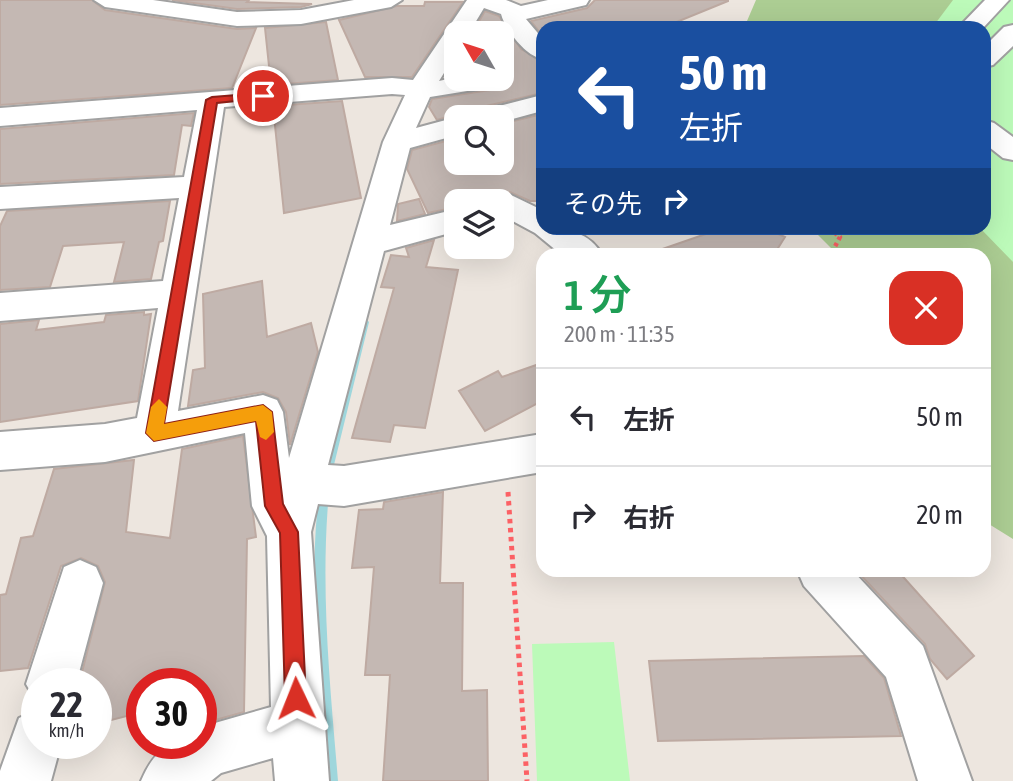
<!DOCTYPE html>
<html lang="ja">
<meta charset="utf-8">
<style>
body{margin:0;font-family:"Asap Condensed","Noto Sans JP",sans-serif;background:#f2f2f3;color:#2b2b33;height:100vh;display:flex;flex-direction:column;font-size:26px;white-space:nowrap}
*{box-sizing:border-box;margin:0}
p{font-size:23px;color:#7c7c81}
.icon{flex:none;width:38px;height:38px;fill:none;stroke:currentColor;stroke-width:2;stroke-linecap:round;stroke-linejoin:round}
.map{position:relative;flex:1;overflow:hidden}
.details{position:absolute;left:536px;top:248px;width:455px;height:329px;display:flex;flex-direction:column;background:#fff;border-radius:21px;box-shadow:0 7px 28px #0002}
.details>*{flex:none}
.hud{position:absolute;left:536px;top:21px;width:455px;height:214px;border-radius:21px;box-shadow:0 7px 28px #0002;background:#1a4fa0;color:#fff;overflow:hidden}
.needle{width:46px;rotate:309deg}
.controls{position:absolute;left:444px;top:21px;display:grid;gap:14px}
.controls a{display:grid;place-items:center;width:70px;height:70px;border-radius:14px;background:#fff;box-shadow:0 7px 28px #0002;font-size:35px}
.speed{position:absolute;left:21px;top:668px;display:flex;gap:14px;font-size:35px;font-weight:700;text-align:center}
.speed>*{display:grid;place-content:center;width:91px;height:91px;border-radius:50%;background:#fff;box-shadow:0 7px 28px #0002;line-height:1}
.speed small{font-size:18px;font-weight:400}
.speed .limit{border:10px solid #d22;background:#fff;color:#111}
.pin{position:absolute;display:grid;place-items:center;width:60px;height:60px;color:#fff;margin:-30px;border:4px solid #fff;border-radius:50%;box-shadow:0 2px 7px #0007}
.me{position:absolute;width:77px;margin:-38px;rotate:358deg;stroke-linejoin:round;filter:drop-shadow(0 0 5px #0008)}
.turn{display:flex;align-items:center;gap:24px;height:147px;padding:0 28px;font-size:32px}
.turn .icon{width:91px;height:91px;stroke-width:2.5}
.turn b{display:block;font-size:49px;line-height:60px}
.then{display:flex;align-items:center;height:66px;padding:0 28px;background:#0003;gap:14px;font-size:26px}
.round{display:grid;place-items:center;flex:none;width:74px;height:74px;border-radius:21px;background:#f2f2f3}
.headline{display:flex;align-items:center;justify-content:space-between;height:119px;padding:0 28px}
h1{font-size:42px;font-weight:600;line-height:52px;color:#1e9e55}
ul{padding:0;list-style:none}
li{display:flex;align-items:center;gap:21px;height:98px;padding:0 28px;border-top:2px solid #e1e1e2}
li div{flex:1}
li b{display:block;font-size:26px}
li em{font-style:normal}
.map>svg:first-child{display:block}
</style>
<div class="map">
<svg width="1013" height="781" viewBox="0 0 1013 781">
<rect width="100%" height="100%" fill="#ede6df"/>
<path fill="#accd93" d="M756 0H954L934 28H744Z
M1013 212V539L984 521V256L838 255 815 232 803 228H984Z"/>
<path fill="#bcfab9" d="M953 0H1013V262L980 228H984V28H932Z
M614 642 630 781H537L532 644Z"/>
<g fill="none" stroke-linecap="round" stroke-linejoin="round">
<path fill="#9ed6dc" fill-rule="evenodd" d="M365 318 369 322 331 477 330 481 326 482 322 481 321 477 361 322Z
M324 487 328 488 329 492C320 589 330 684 338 781H324C318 684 308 589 319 492L320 488Z"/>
</g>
<path fill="#c4b8b3" stroke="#beaaa2" stroke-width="2" d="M0 0H92L105 10 237 29 256 28 232 88 0 105Z
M172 0H249L247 2 312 4 301 7 237 9Z
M595 0H728V1L662 28H542V35L531 21 587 8Z
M425 2H463L412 77H365L339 20 397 6H424Z
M485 11 499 16 521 49 542 61V93L478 108 472 117 456 114 437 120 429 107 432 99 502 88 507 80 502 72V33H472Z
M326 22 338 80 271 85 265 28Z
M342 101 361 198 284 213 273 106Z
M194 113 191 126 182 125 174 175 0 184V129Z
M542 114V201H530L510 192 487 201H457V207L428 213 407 169 412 150 457 138V163H502V124Z
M419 199 425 214 397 221 398 204Z
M170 201 163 241 159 242 151 279 114 282 124 242 63 246 50 287 0 290V226L7 211Z
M723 228H765L785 237 773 256H655L654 252Z
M434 240 426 267 458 270 425 428 394 425 390 442 352 438 394 288 381 287 391 255 409 257 406 248Z
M262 281 267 337 311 323 318 352 290 445 286 412 278 398 263 392 188 406 193 370 205 368 203 294Z
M144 312V315L151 314 138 401 0 422V324L39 320 36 330 104 322 106 315Z
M542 363V401L485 431 459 391 498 371 502 377Z
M243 436 256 537 247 539 244 712 201 724V684H142V712L96 724V684H79L105 582 98 566 81 558 61 566 28 668 0 671V595L6 594 21 538 33 536 54 469 134 460 126 532 170 538 182 449Z
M443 492 440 583H463L462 691 487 690 488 781H383L390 675H365L374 567 352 568 359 510 383 509 384 502Z
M856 570H897L974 656 947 679 930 659 925 644Z
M864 656 884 678 901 736 658 741 649 661Z"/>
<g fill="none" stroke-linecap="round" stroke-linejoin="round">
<defs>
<path id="minor" d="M94 0H153L237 12 301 10 354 0H402L391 7 301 24 237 26 105 7Z
M467 0H506L521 6 548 0H589L586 5 526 19 542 38V59C526 56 505 30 501 14L484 8 469 33H457V52L439 81 457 77 502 79V75L505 79 501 85 492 87 430 97 416 128 457 117V135L410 148 390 225 457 209V231L384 251 328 465 344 466 542 434V472L344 506 318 504 311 532 329 781H275L273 758 221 773 211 781H141C155 748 167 744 201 744V727L271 707 267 536 252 506 245 433 105 462 0 470V432L105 424 137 418 158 308 0 321V293L163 281 179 198 0 209V187L184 177 197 110 0 126V108L392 78 413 80ZM392 94 405 95 383 142 289 458 283 412 277 400 263 395 178 411 224 107Z
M985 0H1009L983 28H958Z
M1013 25V46L993 65 984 67V47L1004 27Z
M542 95V111L502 122V117H475L479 111Z
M984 120 994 123 1013 137V160L1003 158 984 143Z
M511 195 542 210V228C567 228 590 232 603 256H563L535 233 507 218 502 219V201H490Z
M80 560 96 567 103 583 76 684H37V703L26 684 64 567Z
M797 570H852L923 646 972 781H918L886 677 804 586Z
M37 710V744H61L51 781H0V771L19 718Z"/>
</defs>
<use href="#minor" stroke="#a1a1a1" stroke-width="4"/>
<path stroke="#fc6165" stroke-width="4.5" stroke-dasharray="3.5 3.5" stroke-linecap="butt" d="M829 228 840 237 830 256"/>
<path stroke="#fc6165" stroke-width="5" stroke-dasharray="4.5 4.5" stroke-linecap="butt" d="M508 492 527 781"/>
<use href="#minor" fill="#fff" fill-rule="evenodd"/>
</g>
<path fill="#d93025" stroke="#8d1f18" stroke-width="2" d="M263 93 269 96 267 98 217 103 164 424 263 405 272 412 283 504 298 532 306 698 303 705 296 708 288 705 285 698 280 533 265 506 256 421 154 441 146 433 206 100 212 97Z"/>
<path fill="#f59e0b" d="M159 399 167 407 164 424 263 405 272 412 274 432 266 440 260 437 256 421 154 441 146 433 151 407Z"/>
</svg>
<div class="controls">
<a><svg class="needle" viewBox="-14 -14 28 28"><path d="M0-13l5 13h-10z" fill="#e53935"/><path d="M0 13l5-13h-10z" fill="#7c7c81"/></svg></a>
<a><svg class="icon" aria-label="search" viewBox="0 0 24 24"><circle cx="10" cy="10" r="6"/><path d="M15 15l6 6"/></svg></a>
<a><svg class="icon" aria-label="layers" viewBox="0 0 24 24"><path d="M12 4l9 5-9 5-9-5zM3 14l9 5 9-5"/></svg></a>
</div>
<div class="speed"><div>22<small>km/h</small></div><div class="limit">30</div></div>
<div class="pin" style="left:263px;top:96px;background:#d93025"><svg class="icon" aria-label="arrive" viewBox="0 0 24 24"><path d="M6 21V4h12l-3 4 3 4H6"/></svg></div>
<svg class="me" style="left:296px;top:698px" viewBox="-20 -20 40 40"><path d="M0-17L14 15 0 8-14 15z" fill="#d93025" stroke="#fff" stroke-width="4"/></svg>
<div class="hud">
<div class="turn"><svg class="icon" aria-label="left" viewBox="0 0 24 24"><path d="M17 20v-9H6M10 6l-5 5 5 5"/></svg><div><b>50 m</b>左折</div></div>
<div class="then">その先<svg class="icon" aria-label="right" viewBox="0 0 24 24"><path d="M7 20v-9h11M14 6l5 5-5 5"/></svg></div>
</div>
<section class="details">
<div class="headline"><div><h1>1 分</h1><p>200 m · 11:35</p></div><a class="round" style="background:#d93025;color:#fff"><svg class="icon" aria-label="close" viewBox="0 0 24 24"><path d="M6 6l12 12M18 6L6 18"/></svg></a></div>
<ul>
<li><svg class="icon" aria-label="left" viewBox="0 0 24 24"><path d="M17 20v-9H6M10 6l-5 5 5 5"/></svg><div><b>左折</b></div><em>50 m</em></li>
<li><svg class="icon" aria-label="right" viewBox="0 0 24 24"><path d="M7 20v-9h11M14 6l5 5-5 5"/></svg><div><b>右折</b></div><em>20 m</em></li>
</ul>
</section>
</div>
